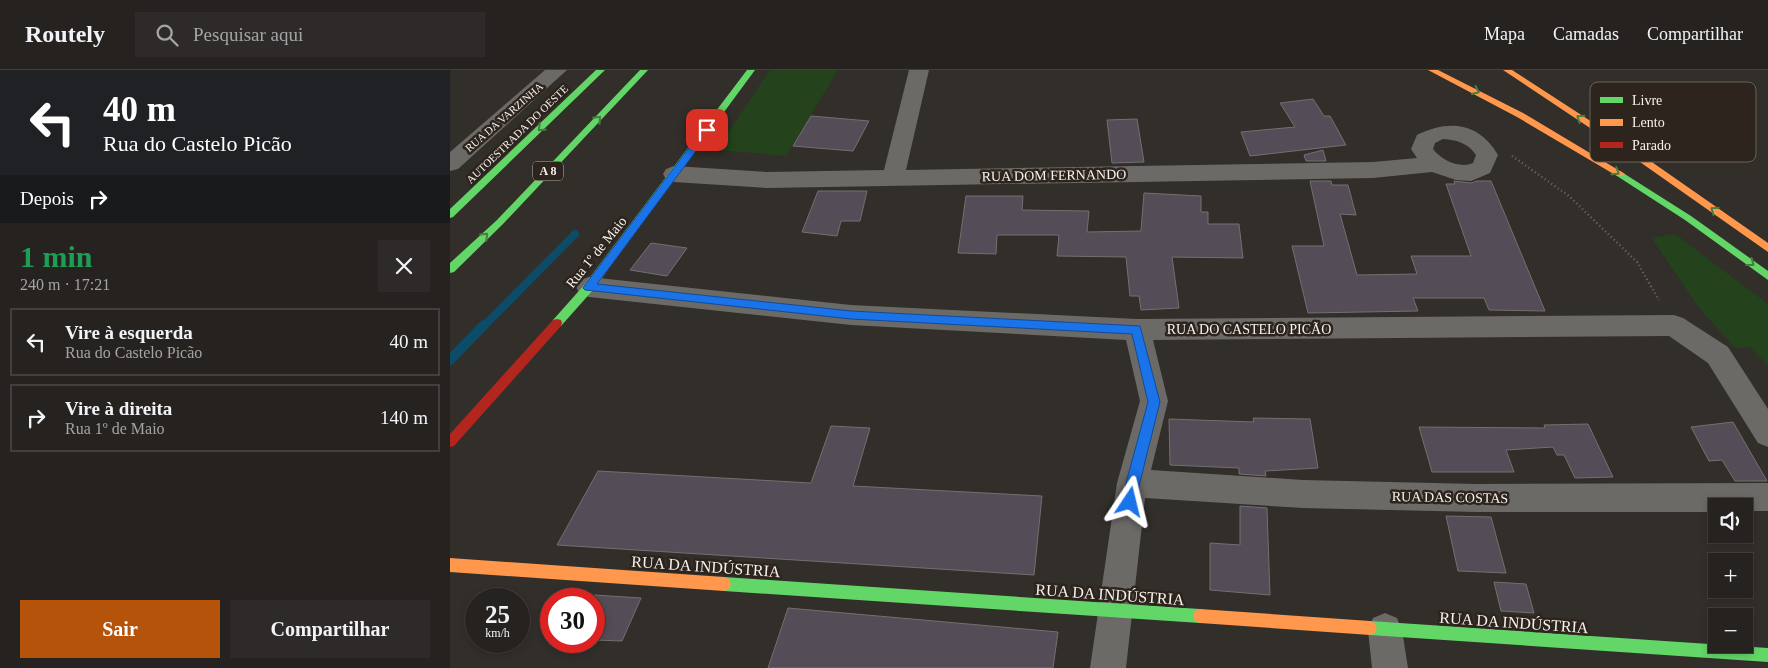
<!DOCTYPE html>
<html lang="pt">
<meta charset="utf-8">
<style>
body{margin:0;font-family:"Times New Roman",serif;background:#2e2a29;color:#f1f3f6;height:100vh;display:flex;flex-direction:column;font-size:19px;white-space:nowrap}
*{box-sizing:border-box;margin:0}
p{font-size:16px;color:#a4a4a5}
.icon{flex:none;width:28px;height:28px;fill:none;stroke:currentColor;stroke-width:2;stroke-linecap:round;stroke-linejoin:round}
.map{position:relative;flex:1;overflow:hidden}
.sheet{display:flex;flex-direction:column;background:#262220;width:450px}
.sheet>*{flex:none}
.guide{background:#202124;color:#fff;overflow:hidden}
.fabs{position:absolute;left:1258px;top:428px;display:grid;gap:10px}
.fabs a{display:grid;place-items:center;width:45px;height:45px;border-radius:0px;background:#262220;box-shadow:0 2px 8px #0003,0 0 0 1px #423f3e;font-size:25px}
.speed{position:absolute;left:15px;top:518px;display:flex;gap:10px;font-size:25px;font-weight:700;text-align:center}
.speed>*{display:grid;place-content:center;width:65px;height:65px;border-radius:50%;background:#262220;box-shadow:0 2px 8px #0003,0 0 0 1px #423f3e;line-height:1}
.speed small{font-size:12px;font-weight:400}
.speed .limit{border:8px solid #d22;background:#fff;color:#111}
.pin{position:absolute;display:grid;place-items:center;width:42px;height:42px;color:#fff;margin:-21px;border-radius:10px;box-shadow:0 2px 8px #0006}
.me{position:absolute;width:55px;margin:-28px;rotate:10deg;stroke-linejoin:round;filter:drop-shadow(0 0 4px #0008)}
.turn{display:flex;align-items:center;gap:18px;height:105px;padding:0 20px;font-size:22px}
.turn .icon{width:65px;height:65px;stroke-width:2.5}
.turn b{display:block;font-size:35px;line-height:42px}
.then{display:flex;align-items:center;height:48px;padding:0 20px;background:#0003;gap:10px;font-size:19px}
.round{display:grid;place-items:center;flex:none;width:52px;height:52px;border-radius:0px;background:#2e2a29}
.overview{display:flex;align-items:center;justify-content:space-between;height:85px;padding:0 20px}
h1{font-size:30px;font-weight:700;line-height:38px;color:#1e9e55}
.primary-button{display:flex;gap:10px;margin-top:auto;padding:10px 20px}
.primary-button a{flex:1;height:58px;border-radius:0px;background:#b45309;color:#fff;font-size:20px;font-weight:700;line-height:58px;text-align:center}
.primary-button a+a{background:#2e2a29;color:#f1f3f6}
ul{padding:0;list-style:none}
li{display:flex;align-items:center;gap:15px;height:68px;margin:0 10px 8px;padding:0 10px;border:2px solid #423f3e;border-radius:0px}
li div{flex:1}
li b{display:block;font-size:19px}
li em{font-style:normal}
header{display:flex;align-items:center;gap:30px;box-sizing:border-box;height:70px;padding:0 25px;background:#262220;border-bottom:1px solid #423f3e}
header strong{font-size:24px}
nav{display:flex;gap:28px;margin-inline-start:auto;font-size:18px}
.search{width:350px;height:45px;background:#2e2a29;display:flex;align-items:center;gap:12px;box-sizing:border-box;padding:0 18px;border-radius:0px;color:#a4a4a5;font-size:19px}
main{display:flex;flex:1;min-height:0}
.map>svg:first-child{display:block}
</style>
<header>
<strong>Routely</strong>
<div class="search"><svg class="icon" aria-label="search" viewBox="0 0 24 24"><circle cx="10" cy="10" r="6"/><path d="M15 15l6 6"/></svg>Pesquisar aqui</div>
<nav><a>Mapa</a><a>Camadas</a><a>Compartilhar</a></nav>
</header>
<main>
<section class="sheet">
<div class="guide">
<div class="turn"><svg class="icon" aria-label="left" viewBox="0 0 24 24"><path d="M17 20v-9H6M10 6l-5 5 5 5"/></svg><div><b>40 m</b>Rua do Castelo Picão</div></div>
<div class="then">Depois<svg class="icon" aria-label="right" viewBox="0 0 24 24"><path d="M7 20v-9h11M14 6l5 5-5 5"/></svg></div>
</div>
<div class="overview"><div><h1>1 min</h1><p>240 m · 17:21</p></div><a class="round"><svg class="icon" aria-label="close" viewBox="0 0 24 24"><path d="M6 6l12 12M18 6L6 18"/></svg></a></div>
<ul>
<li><svg class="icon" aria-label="left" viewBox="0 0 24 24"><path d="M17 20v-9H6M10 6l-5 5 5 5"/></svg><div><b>Vire à esquerda</b><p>Rua do Castelo Picão</p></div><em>40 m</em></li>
<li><svg class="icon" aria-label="right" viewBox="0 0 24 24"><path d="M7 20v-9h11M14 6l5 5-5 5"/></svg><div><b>Vire à direita</b><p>Rua 1º de Maio</p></div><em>140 m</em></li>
</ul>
<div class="primary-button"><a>Sair</a><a>Compartilhar</a></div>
</section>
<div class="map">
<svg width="1318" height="598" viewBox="0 0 1318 598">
<rect width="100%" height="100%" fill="#322e2a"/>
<path fill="#24431c" d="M320 0H388L336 86 266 80Z
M1225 164 1318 234V295L1300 277 1285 278 1249 238 1203 170 1206 167Z"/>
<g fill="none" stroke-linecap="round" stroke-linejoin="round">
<path stroke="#0c4c68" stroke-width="8" d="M33 257 125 164"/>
<path stroke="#0c4c68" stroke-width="10" d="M0 290 34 255"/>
</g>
<path fill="#544c56" stroke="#737070" d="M863 29 874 46H880L896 75 800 86 791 62 845 57 830 33Z
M361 46 419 51 403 81 343 76Z
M687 49 694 92 662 93 657 50Z
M873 80 876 91H856L854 85Z
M860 111H881L882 115H898L906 145 890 144 907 205 967 204 961 186H1021L996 114H1005L1004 111 1021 113 1027 111H1041L1095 241 1039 240 1034 228H963L968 241 858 243 842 176H874Z
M368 121H417L410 151H391L387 166 352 162Z
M694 123 751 126V142H758V154H789L793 188 722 187 729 238 691 240 689 226H680L676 187 607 186 609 165H547L546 184 508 183 516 126H573L572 140 639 141 637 162 691 161Z
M201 173 237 178 217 206 180 200Z
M803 348 860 349 868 398 815 401 816 406 789 404V398L720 395 719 349 804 352Z
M1283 352 1317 411H1285L1272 390 1259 391 1241 357Z
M1138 354 1163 407 1125 408 1114 385H1107L1103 377 1056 380 1064 402H982L969 357 1095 358 1094 355Z
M381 356 420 358 403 416 592 426 584 505 107 475 148 401 361 413Z
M790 436 817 438 820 525 760 520V473L790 475Z
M996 446 1041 447 1056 503 1008 501Z
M1044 512 1076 514 1084 543 1051 541Z
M144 525 191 528 172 571 144 570Z
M338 538 608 562 603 598H318Z"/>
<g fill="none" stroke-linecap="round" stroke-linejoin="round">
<path stroke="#6e6c6a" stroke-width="2.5" stroke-dasharray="1 3" stroke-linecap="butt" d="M1062 86 1119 126 1187 192 1209 230"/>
<path fill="#6c6a67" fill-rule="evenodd" d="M95 0H117L8 99 0 101V82Z
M459 0H479L456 100 923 92 967 88 961 79 967 65C1000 49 1029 53 1048 85L1040 103 1021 111 1006 110 982 102 923 108 317 118 224 112 216 109 213 104 216 99 224 96 317 102 434 100ZM993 69C1007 70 1018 73 1026 85L1023 93C1010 99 991 90 983 79L985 73Z
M139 207 401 235 687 249 1224 245 1233 248 1278 277 1318 339V377L1308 373 1258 293 1219 266 703 270 718 331 701 400 853 410 1027 414 1318 413V441H1294V436H1266V442H1027L853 438 695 428 676 598H640L667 413 690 331 676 270 401 255 139 227 130 224 126 217 130 210Z
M935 543 947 548 952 560 958 598H922L918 560 923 548Z"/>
<path fill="#63d668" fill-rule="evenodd" d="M146 0H155L3 147 0 148V139Z
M190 0H198L53 154 4 202 0 203V193L47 150Z
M297 0H305L143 220 111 256H103L102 253 103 250 135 214Z
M1170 101 1241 146 1318 201V210L1235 150 1167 106V102Z
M274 507 750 539 755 541 757 546 755 551 750 553 274 521 269 519 267 514 269 509Z
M920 551 1318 578V592L920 565 915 563 913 558 915 553Z"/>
<path fill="#ff974d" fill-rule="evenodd" d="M978 0H988L1073 43 1175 104 1173 106H1167L1067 47Z
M1053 0H1062L1176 74 1318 173V182L1170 78Z
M0 488 274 507 279 509 281 514 279 519 274 521 0 502Z
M750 539 920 551 925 553 927 558 925 563 920 565 750 553 745 551 743 546 745 541Z"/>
<path fill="#b3261e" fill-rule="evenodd" d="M107 249 111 250 112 253 111 256 4 376 0 377V364L103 250Z"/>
</g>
<defs><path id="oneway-chevron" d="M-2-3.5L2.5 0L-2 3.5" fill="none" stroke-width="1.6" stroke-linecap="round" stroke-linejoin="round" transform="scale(1.25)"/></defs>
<g stroke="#487d42">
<use href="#oneway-chevron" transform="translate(1026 21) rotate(25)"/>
<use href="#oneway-chevron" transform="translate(1130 48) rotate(-147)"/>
<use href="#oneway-chevron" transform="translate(148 49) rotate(-47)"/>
<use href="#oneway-chevron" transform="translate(91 58) rotate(136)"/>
<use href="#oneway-chevron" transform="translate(1166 102) rotate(33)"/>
<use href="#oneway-chevron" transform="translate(1264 140) rotate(-145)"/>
<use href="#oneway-chevron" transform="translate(35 166) rotate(-44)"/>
<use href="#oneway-chevron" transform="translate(1301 193) rotate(37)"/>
</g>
<path fill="#1a73e8" stroke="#114b97" d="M257 57 262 60 260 62 147 214 401 241 690 256 710 332 684 436 680 438 675 436 673 432 676 413 698 332 682 264 401 249 135 220 133 218 135 215 254 58Z"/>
<g text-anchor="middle" stroke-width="5" stroke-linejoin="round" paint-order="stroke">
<g font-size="11" fill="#f7f2ed" stroke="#2c241d">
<text transform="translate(54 47) rotate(-41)" y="4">RUA DA VARZINHA</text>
<text transform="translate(67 64) rotate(-44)" y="4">AUTOESTRADA DO OESTE</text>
</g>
<rect fill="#2c241d" stroke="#bab4af" stroke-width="1" x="83" y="91.5" width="30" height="19" rx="4"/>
<g font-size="12" font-weight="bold" fill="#f7f2ed">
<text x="98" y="105">A 8</text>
</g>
<g font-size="14" fill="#f7f2ed" stroke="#2c241d">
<text transform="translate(604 105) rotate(-1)" y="5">RUA DOM FERNANDO</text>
<text transform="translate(146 182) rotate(-51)" y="5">Rua 1º de Maio</text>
<text x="799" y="264">RUA DO CASTELO PICÃO</text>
<text transform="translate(1000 427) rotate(1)" y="5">RUA DAS COSTAS</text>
</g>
<g font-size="16" fill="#f7f2ed" stroke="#2c241d">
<text transform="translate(256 496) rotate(4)" y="6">RUA DA INDÚSTRIA</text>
<text transform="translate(660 524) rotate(4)" y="6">RUA DA INDÚSTRIA</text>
<text transform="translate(1064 552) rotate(4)" y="6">RUA DA INDÚSTRIA</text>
</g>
</g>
<rect x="1140" y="12" width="166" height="80" rx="8" fill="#2c241d" stroke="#69625b" stroke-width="1"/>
<rect x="1150" y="27" width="23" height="6" fill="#63d668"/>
<rect x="1150" y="49" width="23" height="7" fill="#ff974d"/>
<rect x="1150" y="72" width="23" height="6" fill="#b3261e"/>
<g font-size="14" fill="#f7f2ed">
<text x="1182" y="35">Livre</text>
<text x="1182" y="57">Lento</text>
<text x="1182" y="80">Parado</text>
</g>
</svg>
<div class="fabs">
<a><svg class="icon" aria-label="sound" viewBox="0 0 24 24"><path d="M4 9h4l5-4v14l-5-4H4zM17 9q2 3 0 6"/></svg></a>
<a>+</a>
<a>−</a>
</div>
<div class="speed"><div>25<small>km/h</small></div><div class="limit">30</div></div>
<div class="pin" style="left:257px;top:60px;background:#d93025"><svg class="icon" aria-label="arrive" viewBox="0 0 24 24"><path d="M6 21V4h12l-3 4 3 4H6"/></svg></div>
<svg class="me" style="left:680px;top:432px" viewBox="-20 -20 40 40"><path d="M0-17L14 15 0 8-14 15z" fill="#1a73e8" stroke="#fff" stroke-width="4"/></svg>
</div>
</main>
